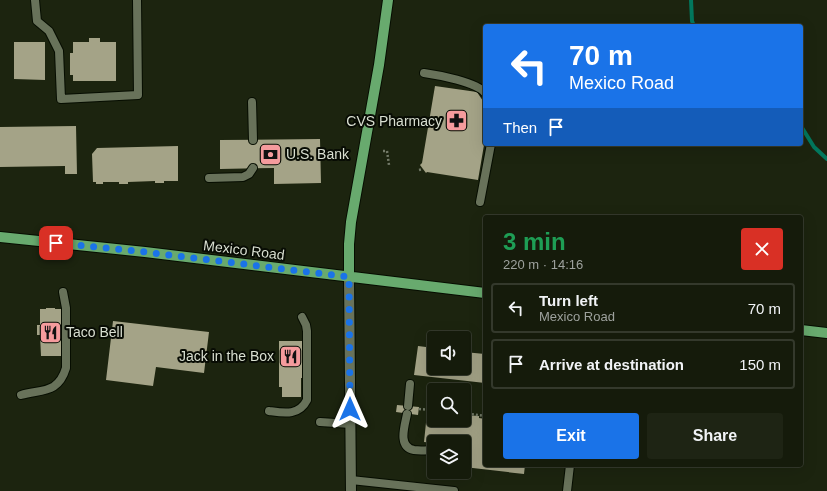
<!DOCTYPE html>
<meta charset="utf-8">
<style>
body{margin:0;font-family:Helvetica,sans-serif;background:#1e2414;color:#f1f3f6;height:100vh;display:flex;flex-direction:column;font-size:15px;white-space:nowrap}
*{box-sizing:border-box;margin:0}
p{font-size:13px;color:#9da19d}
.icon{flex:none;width:22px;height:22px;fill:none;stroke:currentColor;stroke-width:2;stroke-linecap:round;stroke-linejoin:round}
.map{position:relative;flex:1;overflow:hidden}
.drawer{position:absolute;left:483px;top:215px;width:320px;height:252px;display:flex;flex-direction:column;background:#151b0b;border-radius:4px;box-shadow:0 4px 16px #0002,0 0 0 1px #34392c}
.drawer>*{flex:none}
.hud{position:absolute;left:483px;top:24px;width:320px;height:122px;border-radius:4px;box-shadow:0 4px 16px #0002,0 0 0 1px #34392c;background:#1a73e8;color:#fff;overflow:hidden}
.tools{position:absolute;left:427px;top:331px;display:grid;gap:8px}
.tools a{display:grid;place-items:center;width:44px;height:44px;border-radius:4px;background:#151b0b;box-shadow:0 4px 16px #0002,0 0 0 1px #34392c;font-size:20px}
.pin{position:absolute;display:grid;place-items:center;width:34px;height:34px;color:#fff;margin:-17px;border-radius:8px;box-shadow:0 2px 6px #0006}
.me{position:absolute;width:44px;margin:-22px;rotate:0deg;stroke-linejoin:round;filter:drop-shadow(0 0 3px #0008)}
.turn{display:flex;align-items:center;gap:14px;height:84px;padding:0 20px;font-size:18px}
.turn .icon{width:52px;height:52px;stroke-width:2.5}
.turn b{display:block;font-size:28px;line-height:34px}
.then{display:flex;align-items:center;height:38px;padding:0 20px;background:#0003;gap:8px;font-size:15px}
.round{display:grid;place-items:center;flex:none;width:42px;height:42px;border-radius:4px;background:#1e2414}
.overview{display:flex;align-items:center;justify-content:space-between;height:68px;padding:0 20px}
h1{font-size:24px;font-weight:700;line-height:30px;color:#1e9e55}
.action{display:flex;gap:8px;margin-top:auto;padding:8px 20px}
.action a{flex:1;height:46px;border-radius:4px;background:#1a73e8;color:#fff;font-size:16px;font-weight:700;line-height:46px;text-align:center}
.action a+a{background:#1e2414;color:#f1f3f6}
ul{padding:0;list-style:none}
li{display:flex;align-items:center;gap:12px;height:50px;margin:0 8px 6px;padding:0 12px;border:2px solid #34392c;border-radius:4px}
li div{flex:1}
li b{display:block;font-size:15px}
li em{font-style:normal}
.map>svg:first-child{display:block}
</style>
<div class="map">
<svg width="827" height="491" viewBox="0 0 827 491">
<rect width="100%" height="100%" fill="#1c240f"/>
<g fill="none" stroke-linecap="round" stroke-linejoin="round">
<path stroke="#02775d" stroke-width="4" d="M691 0 692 21 694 26
M801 126 814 147 827 159"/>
</g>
<path fill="#a4a387" d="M89 38H100V42H116V81H73V75H70V53H73V42H89Z
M14 42H45V80L14 79Z
M435 86 477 92 485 104V139L478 180 427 172 426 173 420 165 422 163Z
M76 126 77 174H65V166L0 167V127Z
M320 139 321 183 274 184V168L220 169V140Z
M178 146V181H164V183H155V181L128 182V184H119V182H103V184H96V182H93L92 154 97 148Z
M46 308H55V309H61V326H64V331H61L62 356H41L40 335H37V325H40V309H46Z
M113 321 209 332 204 373 156 367 153 386 106 380Z
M279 341H302V371H305L306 378H301V397H282V387H279Z
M418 346 434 348V368H464V352L485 354V383L414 375Z
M397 405 419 407 418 415 396 412Z
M427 413H434V420H464V415L479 416V418L485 419V465H525L524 474 464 467V442H434V443L424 442Z"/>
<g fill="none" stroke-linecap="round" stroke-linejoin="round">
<defs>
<path id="service" d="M35 0 37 21 49 31 59 51 61 99 138 95 137 0
M424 73C438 75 477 82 485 93
M252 102 253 140
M209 178 243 177 249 174 253 168
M480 202 491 144
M21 395C42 389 58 394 66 368V308L63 292
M408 406 410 384
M269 411C284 413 299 416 307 400V331L306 325 302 317
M407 414C405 425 397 447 414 450 421 451 428 450 434 450
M320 422 351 424
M351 480 454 491
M567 491 570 465"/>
<path id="tertiary" d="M349 277 351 491"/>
<path id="primary" d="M0 237 145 252 485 293
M349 277V244L351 222 379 65 388 0
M801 330 827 333"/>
</defs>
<use href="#service" stroke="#060d00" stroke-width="10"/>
<use href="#tertiary" stroke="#060d00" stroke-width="12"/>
<use href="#primary" stroke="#060d00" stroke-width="12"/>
<path stroke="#727967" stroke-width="2.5" stroke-dasharray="2 2" stroke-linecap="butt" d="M383 151H387L389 165
M419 170 423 169
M419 409 434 410
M464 413 485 416"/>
<use href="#service" stroke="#68725a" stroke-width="8"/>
<use href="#tertiary" stroke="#68725a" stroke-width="10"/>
<use href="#primary" stroke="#68aa6e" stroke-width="10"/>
</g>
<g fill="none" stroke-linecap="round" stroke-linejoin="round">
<path stroke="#1a73e8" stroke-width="7" stroke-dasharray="0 12.6" d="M56 243 145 252 349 277 350 409"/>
</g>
<defs>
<symbol id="pharmacy-square" viewBox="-11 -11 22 22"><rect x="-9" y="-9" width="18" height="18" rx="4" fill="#f59b9d" stroke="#080c04"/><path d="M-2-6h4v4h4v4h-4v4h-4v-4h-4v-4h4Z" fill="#111"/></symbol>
<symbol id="bank-square" viewBox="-11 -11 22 22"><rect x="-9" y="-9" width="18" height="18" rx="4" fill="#f59b9d" stroke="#080c04"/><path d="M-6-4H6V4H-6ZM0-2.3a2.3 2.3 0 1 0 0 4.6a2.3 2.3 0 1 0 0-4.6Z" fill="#111"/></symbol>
<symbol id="restaurant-square" viewBox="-11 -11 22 22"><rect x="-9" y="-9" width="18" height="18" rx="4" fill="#f59b9d" stroke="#080c04"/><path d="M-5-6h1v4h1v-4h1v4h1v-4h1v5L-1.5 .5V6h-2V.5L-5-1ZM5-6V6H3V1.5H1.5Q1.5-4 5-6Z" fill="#111"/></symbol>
</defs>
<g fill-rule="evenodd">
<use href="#pharmacy-square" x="444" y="108" width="25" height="25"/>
<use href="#bank-square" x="258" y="142" width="25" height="25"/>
<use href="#restaurant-square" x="38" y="320" width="25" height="25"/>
<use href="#restaurant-square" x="278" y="344" width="25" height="25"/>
</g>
<g text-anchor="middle" stroke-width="4" stroke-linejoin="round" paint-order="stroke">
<g font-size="14" fill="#d9dfd1" stroke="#080c04" text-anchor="end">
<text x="442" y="126">CVS Pharmacy</text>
<text x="286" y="159" text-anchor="start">U.S. Bank</text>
<text x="66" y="337" text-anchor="start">Taco Bell</text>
<text x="274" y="361">Jack in the Box</text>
</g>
<g font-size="14" fill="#d9dfd1" stroke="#080c04">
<text transform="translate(244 250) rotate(7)" y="5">Mexico Road</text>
</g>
</g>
</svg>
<div class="tools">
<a><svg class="icon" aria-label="sound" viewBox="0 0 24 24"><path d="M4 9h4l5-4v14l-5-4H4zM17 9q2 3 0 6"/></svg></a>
<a><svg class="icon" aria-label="search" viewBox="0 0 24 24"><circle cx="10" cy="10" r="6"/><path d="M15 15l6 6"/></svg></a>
<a><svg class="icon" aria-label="layers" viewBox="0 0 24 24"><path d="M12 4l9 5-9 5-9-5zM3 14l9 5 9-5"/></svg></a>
</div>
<div class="pin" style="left:56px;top:243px;background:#d93025"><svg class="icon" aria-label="arrive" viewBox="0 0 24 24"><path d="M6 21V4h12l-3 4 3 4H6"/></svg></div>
<svg class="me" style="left:350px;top:409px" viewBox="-20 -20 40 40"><path d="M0-17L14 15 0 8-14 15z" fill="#1a73e8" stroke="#fff" stroke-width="4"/></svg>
<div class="hud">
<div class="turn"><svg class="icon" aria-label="left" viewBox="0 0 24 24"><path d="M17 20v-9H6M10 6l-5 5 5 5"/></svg><div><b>70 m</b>Mexico Road</div></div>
<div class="then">Then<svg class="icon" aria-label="arrive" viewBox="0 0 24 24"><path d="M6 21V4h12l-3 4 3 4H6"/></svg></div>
</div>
<section class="drawer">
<div class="overview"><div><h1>3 min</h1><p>220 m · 14:16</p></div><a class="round" style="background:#d93025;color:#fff"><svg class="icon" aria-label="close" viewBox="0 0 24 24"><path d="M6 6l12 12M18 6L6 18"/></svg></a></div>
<ul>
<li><svg class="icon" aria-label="left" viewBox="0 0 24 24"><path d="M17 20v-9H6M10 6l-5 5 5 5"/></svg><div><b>Turn left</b><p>Mexico Road</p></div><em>70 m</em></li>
<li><svg class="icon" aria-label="arrive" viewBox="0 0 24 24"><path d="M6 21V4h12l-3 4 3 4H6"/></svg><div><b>Arrive at destination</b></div><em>150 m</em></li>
</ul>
<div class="action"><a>Exit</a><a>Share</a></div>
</section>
</div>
